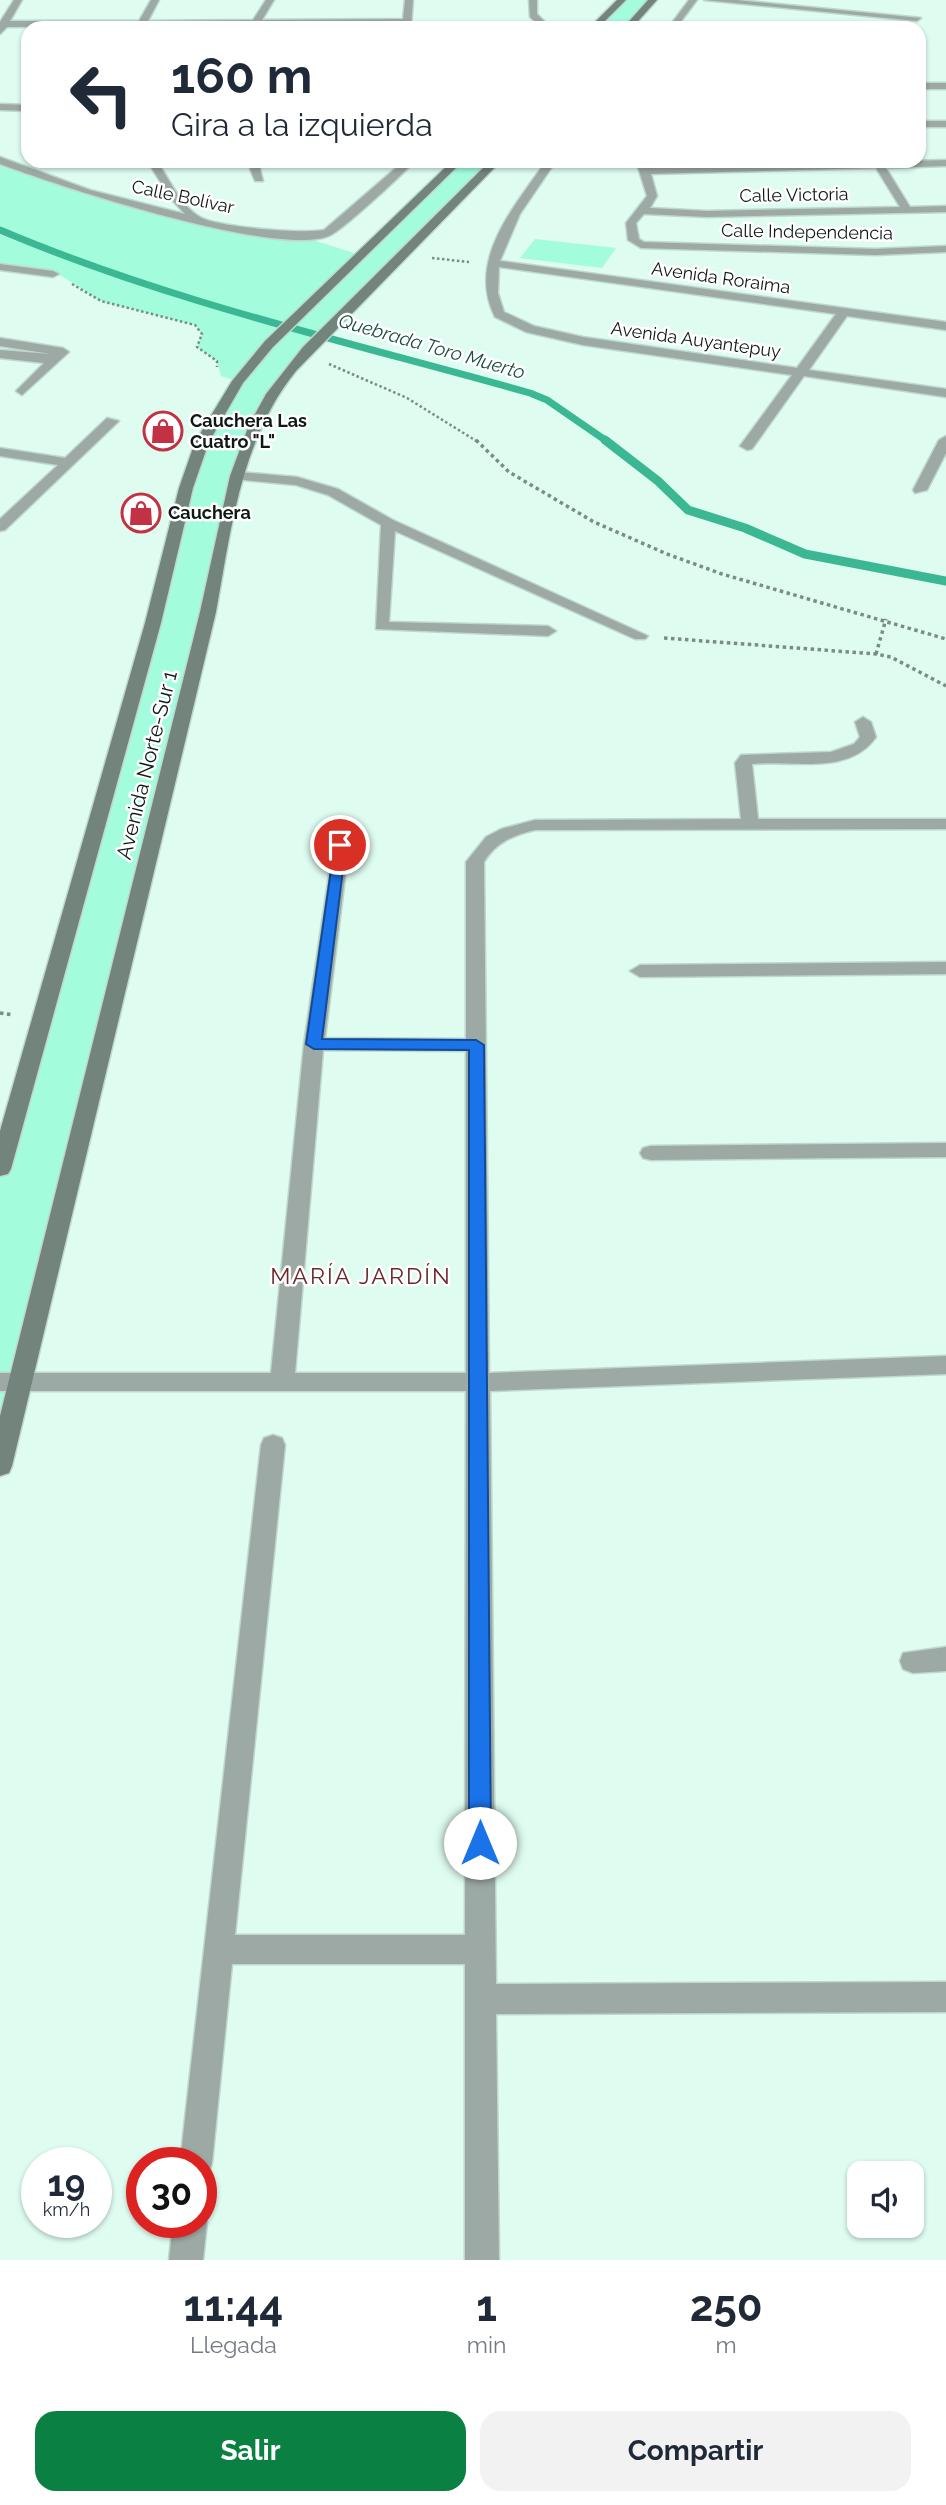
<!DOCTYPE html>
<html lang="es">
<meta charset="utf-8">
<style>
body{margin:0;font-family:Raleway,sans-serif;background:#f2f2f3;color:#1f2937;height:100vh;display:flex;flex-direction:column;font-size:26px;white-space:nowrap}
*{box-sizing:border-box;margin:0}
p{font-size:23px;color:#747a83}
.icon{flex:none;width:38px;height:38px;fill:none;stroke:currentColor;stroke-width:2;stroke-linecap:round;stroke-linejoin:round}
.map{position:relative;height:2260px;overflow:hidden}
.sheet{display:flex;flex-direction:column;background:#fff;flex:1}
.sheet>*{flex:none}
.guide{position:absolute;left:21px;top:21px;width:905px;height:147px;border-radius:21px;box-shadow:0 2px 5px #0004;background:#fff;color:#1f2937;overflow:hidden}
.fabs{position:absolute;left:847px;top:2161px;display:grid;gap:14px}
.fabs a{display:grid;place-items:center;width:77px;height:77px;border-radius:14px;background:#fff;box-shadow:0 2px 5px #0004;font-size:35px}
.speed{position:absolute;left:21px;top:2147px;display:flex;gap:14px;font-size:35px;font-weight:700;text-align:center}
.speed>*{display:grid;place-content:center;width:91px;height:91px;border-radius:50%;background:#fff;box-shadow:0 2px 5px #0004;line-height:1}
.speed small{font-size:18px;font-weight:400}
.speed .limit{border:10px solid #d22;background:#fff;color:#111}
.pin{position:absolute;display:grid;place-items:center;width:60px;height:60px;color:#fff;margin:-30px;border:4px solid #fff;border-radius:50%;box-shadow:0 2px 7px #0007}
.me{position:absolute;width:77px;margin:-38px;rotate:0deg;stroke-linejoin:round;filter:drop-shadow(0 0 5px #0008)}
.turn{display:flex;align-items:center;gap:24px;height:147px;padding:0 35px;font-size:32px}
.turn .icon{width:91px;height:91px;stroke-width:2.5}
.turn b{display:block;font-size:49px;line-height:60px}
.eta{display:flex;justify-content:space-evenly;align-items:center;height:119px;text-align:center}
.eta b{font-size:42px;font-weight:700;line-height:49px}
.primary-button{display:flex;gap:14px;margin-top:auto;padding:14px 35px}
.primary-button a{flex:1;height:80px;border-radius:21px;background:#0b8043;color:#fff;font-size:28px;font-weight:700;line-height:80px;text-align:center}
.primary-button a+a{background:#f2f2f3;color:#1f2937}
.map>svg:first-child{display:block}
</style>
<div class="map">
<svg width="946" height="2260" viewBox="0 0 946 2260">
<rect width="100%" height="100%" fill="#dffcf0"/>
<path fill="#a3fcdc" d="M622 0H653L627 28H593Z
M0 160 57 181 163 211 304 237 360 255 458 161H496L292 367 246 453 0 1466V1169L186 488 237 381 221 376 217 361 197 347 202 334 195 325 101 301 60 275 0 267Z
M535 239 616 248 602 268 520 258Z"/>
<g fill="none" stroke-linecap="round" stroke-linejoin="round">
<path stroke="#3bb893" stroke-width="7" d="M0 230C170 302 353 343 530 393L547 400 608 442"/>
<path stroke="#3bb893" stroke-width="9" d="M605 440 658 481 688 510 745 528 805 554 946 581"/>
<defs>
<path id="street" d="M14 0H22L10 21H139L151 0H159L148 21 253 20 266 0H274L262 20 403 19 405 0H413L411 28H403V25L7 27 0 34V22Z
M529 0H537V14L551 28H542L530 17Z
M689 0H697L676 28H668Z
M704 0H737L921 18 917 21Z
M919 83H946V89H919Z
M0 104 28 105V111L0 110Z
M919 121H946V127H919Z
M0 157 90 190 185 214 172 200 147 161H157C169 179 181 206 200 217 216 227 303 234 324 230L404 161H415C402 175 346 227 331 235 283 260 55 185 0 164Z
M946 160V166L886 168 910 207 946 206V212L707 217 644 214 636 223 639 239 644 242 875 249 946 246V252L875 255 641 248 628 240 626 223 647 196 636 161H646L649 168ZM876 168 900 207 707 211 650 208 657 196 651 174Z
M255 161H265L260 169 263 181H255L250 169Z
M546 161H556L520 214 500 261 946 322V330L847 316 809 370 946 389V397L804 376 752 449 747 450 740 446 792 375 583 345 526 332 495 317C466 260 515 206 546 161ZM499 267 836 314 797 368 583 337 534 326 504 312 498 293Z
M0 264 53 271 59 274 53 277 0 270Z
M0 338 63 348 69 352 22 395 16 391 44 363 0 358V350L51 354 0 346Z
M107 418 119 421 5 530 0 531V519L58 465 0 456V448L65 458Z
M946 436V453L927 490 915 493 913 490 939 440Z
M239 472 297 477 338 489 393 520 648 636 645 639H635L395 531 389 622 548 626 556 631 548 636 376 629 381 525 328 495 296 485 234 479 232 476Z
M863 717 871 722 876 737C849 776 793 760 752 764L758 819H946V829L535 830C514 835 496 842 484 862L489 1373 946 1356V1374L490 1391 496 1984 946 1982V2012L496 2014 499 2260H465V1964H232L212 2163 208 2175 201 2177V2163H180L261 1445 264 1438 273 1435 282 1438 285 1445 235 1935H465L466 1391H0V1373H271L304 1044 334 841 340 840 349 845 325 1038 466 1039V862L486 837 501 829 535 820 741 819 735 763 741 755 831 752 854 744 860 737 855 722ZM323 1050 466 1051V1373H295Z
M946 962V974L640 977 630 971 640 965Z
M946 1143V1157L651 1160 643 1158 640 1153 643 1148 651 1146Z
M946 1647V1671L913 1673 903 1669 900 1661 903 1653Z
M201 2210 207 2222 203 2260H169L173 2222H201Z"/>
<path id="secondary" d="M617 0H626L598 28H589Z
M648 0H657L632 28H623Z
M452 161H463L273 347 243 383 209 442 193 488 161 623 11 1169 8 1174 0 1176V1131L145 623 179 488 195 442 232 381 265 341Z
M490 161H501L296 371C241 439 231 529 216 612L12 1466 9 1473 0 1476V1416L200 612 230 476 249 425 266 394 303 347Z"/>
</defs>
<use href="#street" stroke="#bed8cd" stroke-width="3"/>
<use href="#secondary" stroke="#bed8cd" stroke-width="3"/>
<path stroke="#798d85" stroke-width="2.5" stroke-dasharray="2.5 2.5" stroke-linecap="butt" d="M432 258 469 262
M72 284 101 301 195 325 202 334 197 347 217 361V367
M329 364 407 398 478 442"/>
<path stroke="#798d85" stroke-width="3.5" stroke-dasharray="3.5 3.5" stroke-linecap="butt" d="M476 440 509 472 594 522 667 554 722 574 946 639
M664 638 876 654 891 657 946 686
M876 654 886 619
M0 1013 13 1015"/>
<use href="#street" fill="#9da9a4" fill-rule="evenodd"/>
<use href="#secondary" fill="#73847d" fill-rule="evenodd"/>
</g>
<path fill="#1a73e8" stroke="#114b97" stroke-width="2" d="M335 842 346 845 322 1039 476 1040 484 1045 491 1843 487 1850 480 1853 472 1850 469 1843V1050L314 1049 306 1044Z"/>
<defs>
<symbol id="shop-ring" viewBox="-11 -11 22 22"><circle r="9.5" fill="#fff" stroke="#c23244" stroke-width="1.5"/><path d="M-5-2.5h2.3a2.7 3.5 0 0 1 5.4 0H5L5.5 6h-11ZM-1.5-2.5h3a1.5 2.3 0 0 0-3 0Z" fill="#c23244"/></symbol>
</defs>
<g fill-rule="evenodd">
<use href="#shop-ring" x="141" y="409" width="44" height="44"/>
<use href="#shop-ring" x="119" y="491" width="44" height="44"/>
</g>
<g text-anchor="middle" stroke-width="5" stroke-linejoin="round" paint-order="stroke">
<g font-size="18" fill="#0e1915" stroke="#fff">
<text transform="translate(794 195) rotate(-1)" y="6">Calle Victoria</text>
<text transform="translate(183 197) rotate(12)" y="6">Calle Bolívar</text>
<text transform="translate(807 232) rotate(1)" y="6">Calle Independencia</text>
<text transform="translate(721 278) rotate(8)" y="6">Avenida Roraima</text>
<text transform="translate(696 340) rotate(8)" y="6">Avenida Auyantepuy</text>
</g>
<g font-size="18" font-weight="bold" fill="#0e1915" stroke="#fff" text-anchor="start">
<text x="190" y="427">Cauchera Las<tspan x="190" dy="21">Cuatro "L"</tspan></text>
<text x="168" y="519">Cauchera</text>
</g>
<g font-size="19" font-style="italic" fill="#1b4e3e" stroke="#fff">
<text transform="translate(432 346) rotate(16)" y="7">Quebrada Toro Muerto</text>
</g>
<g font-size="21" fill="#0e1915" stroke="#fff">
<text transform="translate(147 765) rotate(-76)" y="7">Avenida Norte-Sur 1</text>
</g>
<g font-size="23" letter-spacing="2" fill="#6d272b" stroke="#fff">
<text x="361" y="1284">MARÍA JARDÍN</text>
</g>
</g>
</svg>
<div class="fabs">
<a><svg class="icon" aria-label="sound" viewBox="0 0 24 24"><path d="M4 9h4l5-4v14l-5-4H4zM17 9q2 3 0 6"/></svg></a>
</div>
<div class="speed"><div>19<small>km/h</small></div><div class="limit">30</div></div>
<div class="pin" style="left:340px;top:845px;background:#d93025"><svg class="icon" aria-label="arrive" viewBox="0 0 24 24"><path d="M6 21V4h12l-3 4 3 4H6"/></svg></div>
<svg class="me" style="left:480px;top:1843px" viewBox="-20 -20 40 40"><circle r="19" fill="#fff"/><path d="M0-13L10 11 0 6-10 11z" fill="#1a73e8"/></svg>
<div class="guide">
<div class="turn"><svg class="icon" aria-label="left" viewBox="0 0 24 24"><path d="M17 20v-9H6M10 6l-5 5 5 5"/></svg><div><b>160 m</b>Gira a la izquierda</div></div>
</div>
</div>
<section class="sheet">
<div class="eta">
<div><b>11:44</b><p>Llegada</p></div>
<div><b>1</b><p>min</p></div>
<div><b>250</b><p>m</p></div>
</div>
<div class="primary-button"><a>Salir</a><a>Compartir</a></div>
</section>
